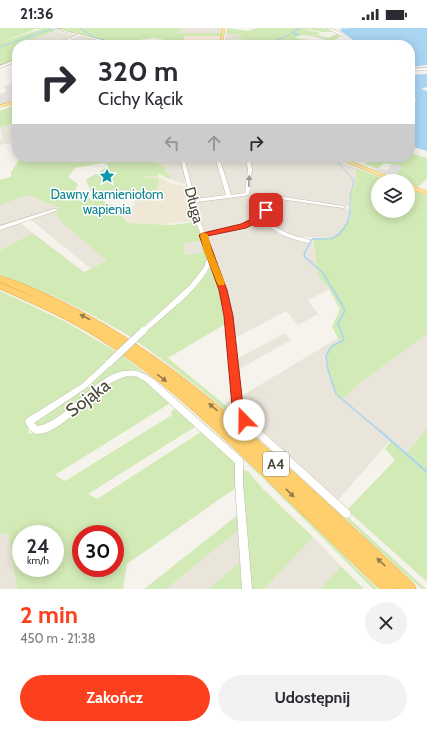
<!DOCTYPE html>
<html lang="pl">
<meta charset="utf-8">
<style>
body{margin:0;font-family:Cabin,sans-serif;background:#f2f2f3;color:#2b2b33;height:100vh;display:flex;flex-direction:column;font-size:15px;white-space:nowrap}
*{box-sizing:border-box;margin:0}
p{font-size:13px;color:#7c7c81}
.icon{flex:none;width:22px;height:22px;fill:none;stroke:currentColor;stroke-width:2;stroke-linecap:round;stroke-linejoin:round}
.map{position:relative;height:561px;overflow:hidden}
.side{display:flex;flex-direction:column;background:#fff;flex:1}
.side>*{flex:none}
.hud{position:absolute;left:12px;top:12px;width:403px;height:122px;border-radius:16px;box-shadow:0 2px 10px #0003;background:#fff;color:#2b2b33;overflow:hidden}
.tools{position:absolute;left:371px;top:146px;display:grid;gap:8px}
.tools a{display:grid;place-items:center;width:44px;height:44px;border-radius:50%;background:#fff;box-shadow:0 2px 10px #0003;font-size:20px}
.speed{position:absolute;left:12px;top:497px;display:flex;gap:8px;font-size:20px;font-weight:700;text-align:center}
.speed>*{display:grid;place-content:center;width:52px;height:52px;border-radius:50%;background:#fff;box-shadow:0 2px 10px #0003;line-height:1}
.speed small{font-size:10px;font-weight:400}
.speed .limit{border:6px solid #d22;background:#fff;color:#111}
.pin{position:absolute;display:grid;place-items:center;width:34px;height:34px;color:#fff;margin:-17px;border-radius:8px;box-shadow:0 2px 6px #0006}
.me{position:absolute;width:44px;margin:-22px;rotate:338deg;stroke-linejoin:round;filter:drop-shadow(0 0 3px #0008)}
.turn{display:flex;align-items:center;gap:14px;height:84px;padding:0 20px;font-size:18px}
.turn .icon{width:52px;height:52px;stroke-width:2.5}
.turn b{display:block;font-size:28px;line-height:34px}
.lanes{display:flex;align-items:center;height:38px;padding:0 20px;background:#0003;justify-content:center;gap:20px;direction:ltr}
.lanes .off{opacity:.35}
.round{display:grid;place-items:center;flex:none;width:42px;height:42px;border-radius:21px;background:#f2f2f3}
.headline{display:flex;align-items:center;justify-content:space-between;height:68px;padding:0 20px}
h1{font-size:24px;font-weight:700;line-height:30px;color:#fc3f1d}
.cta{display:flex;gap:8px;margin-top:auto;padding:8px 20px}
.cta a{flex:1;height:46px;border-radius:24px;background:#fc3f1d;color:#fff;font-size:16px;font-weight:700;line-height:46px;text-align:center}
.cta a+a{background:#f2f2f3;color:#2b2b33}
.status{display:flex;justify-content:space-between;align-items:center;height:28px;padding:0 20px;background:#fff;direction:ltr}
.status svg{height:11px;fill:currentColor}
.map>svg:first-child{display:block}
</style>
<div class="status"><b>21:36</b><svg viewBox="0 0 49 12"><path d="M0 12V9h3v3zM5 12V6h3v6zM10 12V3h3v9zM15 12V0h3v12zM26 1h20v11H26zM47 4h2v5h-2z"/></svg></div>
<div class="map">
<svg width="427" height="561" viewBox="0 0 427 561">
<rect width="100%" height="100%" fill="#f6f3ec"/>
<path fill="#eae5da" d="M184 0H223V3L222 5H175Z
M55 3 77 8 54 17 29 12Z
M226 6H238L243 8 235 9 266 16 224 17Z
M80 9 102 13 119 17H57Z
M17 95V114L0 117V111L4 110H2L0 99Z
M145 129H180L185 156 169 151 170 147 165 144V139Z
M183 129H215L226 168 195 171Z
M218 129H247L249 143 246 165 229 167Z
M249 129H329L356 140 355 156 350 168 351 179 269 167 264 186 237 198 204 205 195 174 247 167 249 165Z
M28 167 60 180 92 219 107 233 91 241 30 191 20 195 33 205 0 222V177Z
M272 168 351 181V190L339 203 336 209H294L269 196 266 190Z
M261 191 267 199 286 209 313 215 318 247 329 261 308 272 318 286 298 297 286 283 233 311 226 259 205 208 231 203Z
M200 213 203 225 185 227 184 215Z
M285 305 291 312 236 343 235 332Z
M427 306V400L406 426 390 413 337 473 244 387 240 369 338 310 340 314 342 372 361 354Z
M240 501 242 532 209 561H166Z
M3 504 8 505 17 561H0V507Z
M313 509 341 538 320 561H264Z"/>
<path fill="#f7ead8" d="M184 8H221L219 17H183Z"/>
<path fill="#e6e2dd" d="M17 53V72L0 76V66L7 63 4 59Z"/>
<path fill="#efe8d6" d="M158 148 172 156 185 158 193 193 153 197 127 195 122 184 134 178 137 149Z"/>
<path fill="#d2eab5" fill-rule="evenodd" d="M0 0H49L55 3 30 12 52 17 24 14 20 16 23 17H17V32L0 39V14L42 1H32L34 2 0 14Z
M51 0H184L176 5H222L221 8H184L183 17H167L166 12 154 10 130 13 135 17H122Z
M227 0 248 3 257 0H321L334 3C324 7 313 0 303 1L321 5 317 7 328 10 339 5 342 7 335 12 348 14 346 16 326 13 324 11C316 9 302 4 295 10L343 17H295L296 15 286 13 279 17H262L265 16 234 9 242 8 238 6H226Z
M17 76V82L3 89 17 83V95L0 99V83Z
M410 125 427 130V151L418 159 408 155V153L395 150 401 138 384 135 378 141 365 136 370 132 368 129H410Z
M21 129H145L165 139V144L170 147 169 151 159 146 158 148 139 149 159 151 156 165 136 164 135 170C127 170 122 165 115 165 106 165 100 168 92 166L86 152C91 148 106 141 108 137L103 135 75 140 68 149 78 156 75 163C85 168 92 173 103 171L106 175 117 179 127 195 171 197 196 194 208 227 207 238 197 252 131 309C89 284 47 263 0 247V222L33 205 84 244 107 233 63 195 55 184 60 180 28 167 0 177V152L11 149V144ZM200 213 202 225 185 227 184 215Z
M356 140 390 153H378V183H408V160L427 168V306L361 354 342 372C330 362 325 336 328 320L340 314 332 299 340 281 329 261 318 247 313 210 336 209 339 203 351 190 350 168 355 156Z
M210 240 214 241 224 273 227 295 168 330 236 386 426 561H422L398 540C313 462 231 379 136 313L202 251Z
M0 263 66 294 117 324 80 357 27 393 29 406 43 404 103 359 124 349H140L172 374 55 447 65 453 172 387 171 384 177 378 198 397 88 466 97 471 204 402 234 432 237 441V459L127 536 123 561H17L8 505 0 507ZM21 506H55V540H21ZM81 506H115V540H81Z
M122 327C214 397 295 480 378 561H373C299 487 222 404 138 342L127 343 43 399H38L33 393C65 372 95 353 122 327Z
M427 400V554L347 482 395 432 385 421 391 413 406 426Z
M244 442 248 443 264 462 313 509 264 561H251L245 509 242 444Z
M239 486 240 501 166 561H144Z
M242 532 245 561H209Z
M341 538 364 561H320Z"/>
<path fill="#e5e3e0" d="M392 136 402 138 395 150 375 142 376 140 387 142Z"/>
<path fill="#a9d4f2" d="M348 0H427V37L410 39V17H353L354 13 353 12 339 2Z
M427 46V59L421 61 427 63V123L410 118V75L415 74 416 71 410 67V47Z"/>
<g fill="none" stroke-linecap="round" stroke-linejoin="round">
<path stroke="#a9d4f2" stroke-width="1" d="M80 0 95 10 125 17
M341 0 344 1
M294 7 299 6 291 4 301 0
M264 17 289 7
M0 19 45 3 60 0
M325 129 330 130
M332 131 334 132
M337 133 350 148
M350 184V168L354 153 351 149"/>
<path stroke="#a9d4f2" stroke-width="1.5" d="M327 211H312L304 226 305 229 323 245 343 278
M330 211C341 208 350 194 350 183
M343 278 345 283 338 295 344 312 332 318 326 328 328 342 336 366 381 404"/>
<path stroke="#a9d4f2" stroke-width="2" d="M380 403 427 444"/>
<defs>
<path id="minor" d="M49 0H53L122 17H118L80 8 57 17H54L78 7Z
M326 0C336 1 344 7 350 14L347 17H345L348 14 342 8Z
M17 31V33L0 40V38Z
M427 40V42L410 43V41Z
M180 129H184L195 171 226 167 215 129H219L231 167 245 165 248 142 246 129H250L252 142 249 167 229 170 196 174 200 193 205 205 234 200 260 188 263 186 269 168 271 167 343 178 345 179 343 180 273 170 267 187 265 189C279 204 291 207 310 212V214L308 215C289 211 274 205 261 191L237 202 206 208 226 262 232 288 243 386 350 483 351 486 350 489 347 490 344 489 237 390 234 378 226 288 220 262 211 235C201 261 165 286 145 305H141L140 303 190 257 198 247 204 239 208 228 196 193Z
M54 181H58V182L0 202V198Z
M109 332 111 333 112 335 111 337 86 360 34 395 38 398C77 390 108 318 153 351L242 430 243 433V455L252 561H242L235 455V435L146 354C142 352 139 349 135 348 127 347 118 351 111 355 92 366 60 406 38 406 32 406 28 399 25 394L26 391 82 356 107 333Z"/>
<path id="major" d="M223 0H225L222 17H220Z
M17 73V75L0 79V77Z
M334 129H340L400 153H393Z
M408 156 427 163V167L408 160Z"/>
<path id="highway" d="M0 248C21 254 42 264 61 273 143 313 212 370 279 431 324 472 369 514 414 556L416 561H398L397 559V561H380C341 524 303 487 264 449 206 393 145 335 74 296 50 283 25 272 0 261V255L42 272 0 254Z"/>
</defs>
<use href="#minor" stroke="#c2bbae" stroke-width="1"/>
<use href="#major" stroke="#e6c16a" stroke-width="1"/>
<use href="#highway" stroke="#e0a43c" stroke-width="1"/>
<use href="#minor" fill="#fff" fill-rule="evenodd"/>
<use href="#major" fill="#ffe39c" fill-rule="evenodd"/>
<use href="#highway" fill="#ffcf6e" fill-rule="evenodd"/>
<defs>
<path id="minor-bridge" d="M109 335 143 303"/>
</defs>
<use href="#minor-bridge" stroke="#c2bbae" stroke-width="8" stroke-linecap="butt"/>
<use href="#minor-bridge" stroke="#fff" stroke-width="7"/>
</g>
<path fill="#bab2a6" d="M277 186 282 191 280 196 276 194Z"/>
<path fill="#d8cfc1" stroke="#979187" d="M277 186H283L281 191 277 190Z"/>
<defs><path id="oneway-solid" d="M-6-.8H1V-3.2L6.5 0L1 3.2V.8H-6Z"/></defs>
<use fill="#9c9892" href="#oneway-solid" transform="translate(249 153) rotate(-86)"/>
<g fill="#937c4e">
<use href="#oneway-solid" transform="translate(85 289) rotate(-152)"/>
<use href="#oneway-solid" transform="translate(162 350) rotate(38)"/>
<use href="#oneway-solid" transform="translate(213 379) rotate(-139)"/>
<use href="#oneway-solid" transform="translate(290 465) rotate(44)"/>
<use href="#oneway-solid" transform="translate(381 534) rotate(-137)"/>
</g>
<path fill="#fc3f1d" stroke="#a42913" d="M266 180 270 182 268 189 246 200 207 208 227 262 233 288 243 378 250 392 248 396 244 398 236 392 232 378 224 288 219 262 199 207 203 205 241 196 262 186 264 181Z"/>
<path fill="#f59e0b" d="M204 204 208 207 212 223 225 255 224 257H218L204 223 200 207Z"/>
<defs>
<symbol id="sight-bare" viewBox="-9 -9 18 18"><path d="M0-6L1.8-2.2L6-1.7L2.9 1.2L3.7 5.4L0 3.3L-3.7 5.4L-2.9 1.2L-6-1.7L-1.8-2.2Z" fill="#0f9aa8" stroke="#fff" stroke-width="2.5" paint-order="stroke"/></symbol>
</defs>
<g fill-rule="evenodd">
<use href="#sight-bare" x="96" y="137" width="22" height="22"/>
</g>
<g text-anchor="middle" stroke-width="3" stroke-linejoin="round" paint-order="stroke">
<g font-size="13" fill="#0d838f" stroke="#fff">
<text x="107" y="171">Dawny kamieniołom<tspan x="107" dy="15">wapienia</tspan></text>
</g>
<rect fill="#fff" stroke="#817c74" stroke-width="1" x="263" y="424" width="26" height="24" rx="3"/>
<g font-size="14" font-weight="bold" fill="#4b4439">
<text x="276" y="441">A4</text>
</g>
<g font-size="15" fill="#4b4439" stroke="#fff">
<text transform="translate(194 177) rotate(75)" y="5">Długa</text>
</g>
<g font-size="18" fill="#4b4439" stroke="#fff">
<text transform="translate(88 370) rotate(-37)" y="6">Sojąka</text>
</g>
</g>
</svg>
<div class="tools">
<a><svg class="icon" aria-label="layers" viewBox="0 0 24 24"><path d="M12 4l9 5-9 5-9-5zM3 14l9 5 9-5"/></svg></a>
</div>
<div class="speed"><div>24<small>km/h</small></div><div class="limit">30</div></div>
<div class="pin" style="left:266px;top:182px;background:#d93025"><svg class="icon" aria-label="arrive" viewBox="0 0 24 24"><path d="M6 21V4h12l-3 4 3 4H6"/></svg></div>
<svg class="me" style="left:244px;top:392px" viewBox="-20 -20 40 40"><circle r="19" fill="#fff"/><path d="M0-13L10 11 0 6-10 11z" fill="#fc3f1d"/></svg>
<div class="hud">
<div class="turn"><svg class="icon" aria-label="right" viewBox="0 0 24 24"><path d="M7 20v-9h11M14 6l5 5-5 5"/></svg><div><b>320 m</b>Cichy Kącik</div></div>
<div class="lanes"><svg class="icon off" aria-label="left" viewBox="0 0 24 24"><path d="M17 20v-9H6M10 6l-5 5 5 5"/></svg><svg class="icon off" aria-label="ahead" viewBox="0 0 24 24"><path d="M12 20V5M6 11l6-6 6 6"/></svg><svg class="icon" aria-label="right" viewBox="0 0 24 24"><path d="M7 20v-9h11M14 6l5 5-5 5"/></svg></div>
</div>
</div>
<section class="side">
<div class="headline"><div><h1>2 min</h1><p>450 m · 21:38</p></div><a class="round"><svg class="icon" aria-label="close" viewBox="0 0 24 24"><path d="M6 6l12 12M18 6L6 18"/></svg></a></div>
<div class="cta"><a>Zakończ</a><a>Udostępnij</a></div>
</section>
